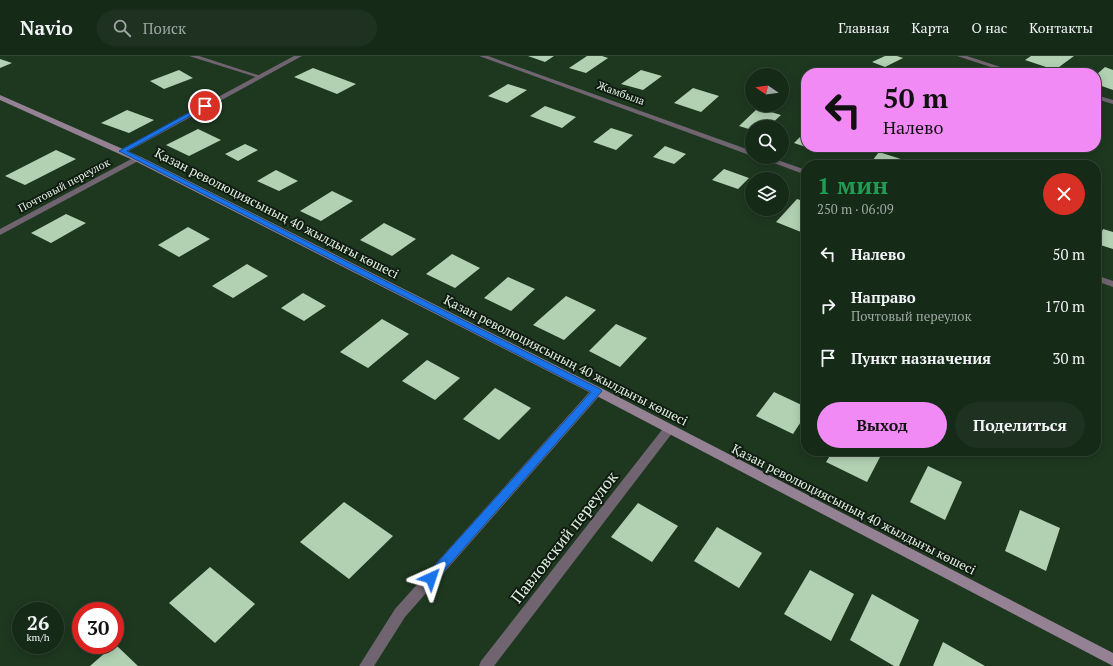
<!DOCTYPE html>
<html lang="ru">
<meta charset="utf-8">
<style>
body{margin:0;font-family:"PT Serif",serif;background:#1f3221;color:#f1f3f6;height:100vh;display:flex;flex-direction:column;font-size:15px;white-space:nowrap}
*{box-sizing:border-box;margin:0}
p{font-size:13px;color:#9ea7a2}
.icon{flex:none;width:22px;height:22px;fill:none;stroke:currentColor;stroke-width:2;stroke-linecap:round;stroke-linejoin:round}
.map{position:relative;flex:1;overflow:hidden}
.drawer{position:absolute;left:801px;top:104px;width:300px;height:296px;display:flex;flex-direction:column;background:#162a18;border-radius:16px;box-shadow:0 2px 10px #0003,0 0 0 1px #354637}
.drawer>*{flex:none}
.hud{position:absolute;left:801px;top:12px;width:300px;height:84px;border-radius:16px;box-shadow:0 2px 10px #0003,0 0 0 1px #354637;background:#f18af4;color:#111;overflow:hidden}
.needle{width:26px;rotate:283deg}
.buttons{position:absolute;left:745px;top:12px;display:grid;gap:8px}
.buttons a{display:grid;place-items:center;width:44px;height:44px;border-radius:50%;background:#162a18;box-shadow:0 2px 10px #0003,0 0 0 1px #354637;font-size:20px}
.speed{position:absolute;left:12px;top:546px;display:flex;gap:8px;font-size:20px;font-weight:700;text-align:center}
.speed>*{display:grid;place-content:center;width:52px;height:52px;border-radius:50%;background:#162a18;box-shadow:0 2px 10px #0003,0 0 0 1px #354637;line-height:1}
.speed small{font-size:10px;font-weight:400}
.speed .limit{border:6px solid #d22;background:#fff;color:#111}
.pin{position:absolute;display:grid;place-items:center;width:34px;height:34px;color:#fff;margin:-17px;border:2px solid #fff;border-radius:50%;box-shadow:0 1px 4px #0007}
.me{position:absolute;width:44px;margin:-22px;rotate:42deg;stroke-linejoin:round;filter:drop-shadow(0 0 3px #0008)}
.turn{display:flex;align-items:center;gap:14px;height:84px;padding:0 16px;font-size:18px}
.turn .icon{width:52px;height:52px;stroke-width:2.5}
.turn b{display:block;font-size:28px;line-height:34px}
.round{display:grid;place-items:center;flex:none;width:42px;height:42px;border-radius:21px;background:#1f3221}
.head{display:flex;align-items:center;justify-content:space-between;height:68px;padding:0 16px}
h1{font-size:24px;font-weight:600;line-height:30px;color:#1e9e55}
.primary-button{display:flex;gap:8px;margin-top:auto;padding:8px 16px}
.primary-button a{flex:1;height:46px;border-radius:24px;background:#f18af4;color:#111;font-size:16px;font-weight:600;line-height:46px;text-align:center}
.primary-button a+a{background:#1f3221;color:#f1f3f6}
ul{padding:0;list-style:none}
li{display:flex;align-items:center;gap:12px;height:52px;padding:0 16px}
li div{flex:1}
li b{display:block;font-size:15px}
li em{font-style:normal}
header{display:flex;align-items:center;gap:24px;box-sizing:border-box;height:56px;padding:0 20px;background:#162a18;border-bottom:1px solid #354637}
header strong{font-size:19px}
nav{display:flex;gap:22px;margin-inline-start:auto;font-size:14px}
.search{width:280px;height:36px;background:#1f3221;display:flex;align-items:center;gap:10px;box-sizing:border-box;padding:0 14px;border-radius:22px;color:#9ea7a2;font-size:15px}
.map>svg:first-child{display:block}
</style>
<header>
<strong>Navio</strong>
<div class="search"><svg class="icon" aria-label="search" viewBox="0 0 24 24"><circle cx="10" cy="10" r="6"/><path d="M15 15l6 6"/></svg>Поиск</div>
<nav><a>Главная</a><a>Карта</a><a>О нас</a><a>Контакты</a></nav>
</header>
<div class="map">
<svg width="1113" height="610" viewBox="0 0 1113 610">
<rect width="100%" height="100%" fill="#1e3820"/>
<path fill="#b2d1b3" d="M528 0H554L545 6Z
M587 0H602L608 2 586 17 569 12Z
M885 0H897L903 2 885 11 872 6Z
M1031 0H1074L1055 14 1025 4Z
M0 3 12 7 0 12Z
M1105 11 1113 14V34L1096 28V19Z
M313 12 356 28 337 38 294 21Z
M179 14 193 22 164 33 150 25Z
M641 14 662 20 643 34 621 28Z
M508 28 527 34 507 47 488 40Z
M693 32 719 40 701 56 674 47Z
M545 50 576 61 562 72 530 60Z
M758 52 781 59 768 71H752V74L739 70Z
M127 54 154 64 129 77 101 67Z
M611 72 633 79 616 94 593 86Z
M198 73 221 84 189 100 166 89Z
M806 75V91L794 87Z
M245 88 258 94 238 105 225 98Z
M665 90 686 98 674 108 653 101Z
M56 94 76 103 25 129 5 120Z
M879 96 907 105 903 109H869Z
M724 113 749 122 738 133 712 124Z
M276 114 298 125 279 135 257 125Z
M332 135 353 145 321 165 300 155Z
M797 143 806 146V178L776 166Z
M66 158 86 167 51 187 31 177Z
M384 167 416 183 392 200 360 184Z
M188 171 210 183 179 201 158 189Z
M1103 173 1113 176V193L1097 188Z
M452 198 480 212 455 232 426 218Z
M247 208 268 220 233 242 212 230Z
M508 221 535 233 511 255 484 242Z
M303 237 326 250 304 265 281 252Z
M566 240 596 254 564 284 533 269Z
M382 263 409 278 368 312 340 296Z
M616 268 647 282 620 311 589 295Z
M427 304 460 322 435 344 402 325Z
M495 332 531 352 499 384 463 363Z
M774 336 806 351V358L793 378 756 360Z
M833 395H868L880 401 867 426 826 406Z
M928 410 962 426 945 464 910 446Z
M344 446 393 480 349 523 300 486Z
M638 447 678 470 652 506 611 481Z
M1020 454 1060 472 1046 515 1005 495Z
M717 471 762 497 739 532 694 505Z
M210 511 255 548 215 587 169 547Z
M810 514 854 538 831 585 784 558Z
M872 538 919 564 899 610H894L850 584Z
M943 586 985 610H933Z
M114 589H116L138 610H90Z"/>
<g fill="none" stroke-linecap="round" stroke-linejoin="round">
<path fill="#706470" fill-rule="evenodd" d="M189 0H199L264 21 259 22Z"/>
<path fill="#706470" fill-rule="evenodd" d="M294 0H302L125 97H122L118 95Z
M479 0H488L752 95V100Z
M957 0H967L1019 17H1009Z
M1096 39 1113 44V48L1096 43Z
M135 101H141L142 103 0 179V173Z
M758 101H769L806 114V119Z
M1096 219 1113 225V231L1096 225Z
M597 331 601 332 602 335 601 338 405 561 374 610H359L395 553 593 332Z
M669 369 673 370 674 373 673 376 494 610H479L481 605 665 370Z"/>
<path fill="#948194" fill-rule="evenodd" d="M0 39 141 101 601 332 1113 597V610L593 338 135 105 0 44Z"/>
</g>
<path fill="#1a73e8" stroke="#114b97" d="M203 49 208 50 127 95 600 333 602 335 435 525 431 527 427 525 425 522 427 518 591 336 119 95Z"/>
<g text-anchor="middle" stroke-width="4" stroke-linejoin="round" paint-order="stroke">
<g font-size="11" fill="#e0f0e0" stroke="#101c11">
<text transform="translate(621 37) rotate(20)" y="4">Жамбыла</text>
<text transform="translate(64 129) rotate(-28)" y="4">Почтовый переулок</text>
</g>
<g font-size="13" fill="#e0f0e0" stroke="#101c11">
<text transform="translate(277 157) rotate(27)" y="5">Қазан революциясының 40 жылдығы көшесі</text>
<text transform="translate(566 304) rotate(27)" y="5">Қазан революциясының 40 жылдығы көшесі</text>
<text transform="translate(854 453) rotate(27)" y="5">Қазан революциясының 40 жылдығы көшесі</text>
</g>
<g font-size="16" fill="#e0f0e0" stroke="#101c11">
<text transform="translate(564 481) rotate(-52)" y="6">Павловский переулок</text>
</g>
</g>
</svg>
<div class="buttons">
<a><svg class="needle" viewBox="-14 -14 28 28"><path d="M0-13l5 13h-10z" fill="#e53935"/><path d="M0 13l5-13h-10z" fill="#9ea7a2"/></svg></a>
<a><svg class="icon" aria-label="search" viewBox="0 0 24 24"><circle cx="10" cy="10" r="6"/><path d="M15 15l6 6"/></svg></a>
<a><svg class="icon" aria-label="layers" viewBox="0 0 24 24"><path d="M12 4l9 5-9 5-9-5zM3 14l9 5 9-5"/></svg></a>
</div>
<div class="speed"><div>26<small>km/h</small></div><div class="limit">30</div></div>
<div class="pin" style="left:205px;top:50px;background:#d93025"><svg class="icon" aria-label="arrive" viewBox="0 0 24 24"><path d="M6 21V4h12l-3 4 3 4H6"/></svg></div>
<svg class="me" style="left:431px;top:522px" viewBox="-20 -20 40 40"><path d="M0-17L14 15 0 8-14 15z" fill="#1a73e8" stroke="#fff" stroke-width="4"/></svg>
<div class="hud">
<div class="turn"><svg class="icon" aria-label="left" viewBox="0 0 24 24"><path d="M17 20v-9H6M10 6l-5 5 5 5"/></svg><div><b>50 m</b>Налево</div></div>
</div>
<section class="drawer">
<div class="head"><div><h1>1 мин</h1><p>250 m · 06:09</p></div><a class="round" style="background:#d93025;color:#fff"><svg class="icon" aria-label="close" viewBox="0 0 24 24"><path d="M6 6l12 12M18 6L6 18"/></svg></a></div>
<ul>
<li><svg class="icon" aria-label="left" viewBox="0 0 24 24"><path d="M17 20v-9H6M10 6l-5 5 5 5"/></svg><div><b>Налево</b></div><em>50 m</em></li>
<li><svg class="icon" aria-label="right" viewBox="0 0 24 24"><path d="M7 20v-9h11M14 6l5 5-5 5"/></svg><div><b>Направо</b><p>Почтовый переулок</p></div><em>170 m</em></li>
<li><svg class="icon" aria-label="arrive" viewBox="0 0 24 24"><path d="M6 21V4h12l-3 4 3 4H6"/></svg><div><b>Пункт назначения</b></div><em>30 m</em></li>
</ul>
<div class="primary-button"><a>Выход</a><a>Поделиться</a></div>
</section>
</div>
